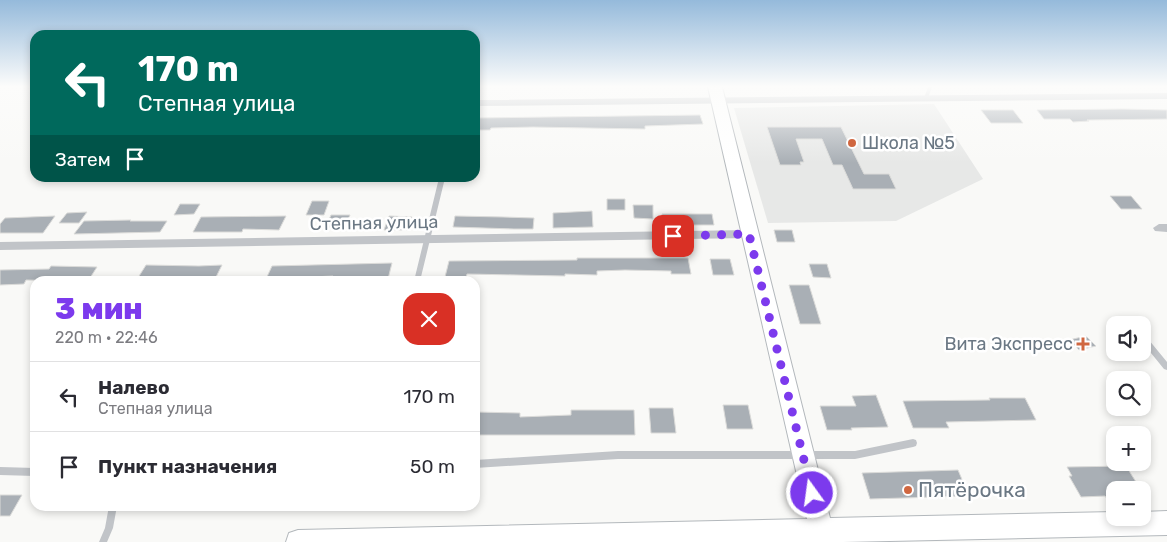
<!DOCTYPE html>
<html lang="ru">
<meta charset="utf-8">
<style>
body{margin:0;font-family:Rubik,sans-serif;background:#f2f2f3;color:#2b2b33;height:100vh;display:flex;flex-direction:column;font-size:19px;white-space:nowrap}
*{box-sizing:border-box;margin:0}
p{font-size:16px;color:#7c7c81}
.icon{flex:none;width:28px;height:28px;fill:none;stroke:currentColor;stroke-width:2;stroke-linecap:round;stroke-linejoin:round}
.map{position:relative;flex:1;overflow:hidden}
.side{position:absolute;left:30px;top:276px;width:450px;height:235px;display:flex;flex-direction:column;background:#fff;border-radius:15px;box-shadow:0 2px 8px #0003}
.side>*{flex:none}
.hud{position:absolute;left:30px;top:30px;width:450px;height:152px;border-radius:15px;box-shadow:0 2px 8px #0003;background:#00695c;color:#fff;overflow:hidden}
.fabs{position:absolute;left:1106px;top:316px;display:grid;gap:10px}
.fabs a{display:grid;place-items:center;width:45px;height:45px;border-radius:10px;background:#fff;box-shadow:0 2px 8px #0003;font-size:25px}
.pin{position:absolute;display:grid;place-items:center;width:42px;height:42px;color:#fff;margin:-21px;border-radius:10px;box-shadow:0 2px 8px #0006}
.me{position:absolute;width:55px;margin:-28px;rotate:346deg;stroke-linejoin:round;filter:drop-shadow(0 0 4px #0008)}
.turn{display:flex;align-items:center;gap:18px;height:105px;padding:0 25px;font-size:22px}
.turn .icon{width:65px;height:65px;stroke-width:2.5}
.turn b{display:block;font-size:35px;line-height:42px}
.then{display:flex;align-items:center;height:48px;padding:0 25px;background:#0003;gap:10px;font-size:19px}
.round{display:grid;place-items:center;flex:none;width:52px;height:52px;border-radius:15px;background:#f2f2f3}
.summary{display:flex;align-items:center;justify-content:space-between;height:85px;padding:0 25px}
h1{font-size:30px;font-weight:800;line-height:38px;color:#7c3aed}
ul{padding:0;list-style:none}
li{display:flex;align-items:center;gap:15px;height:70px;padding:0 25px;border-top:1px solid #e1e1e2}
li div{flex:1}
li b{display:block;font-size:19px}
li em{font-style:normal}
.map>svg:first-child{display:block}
</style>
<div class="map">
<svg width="1167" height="542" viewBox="0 0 1167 542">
<rect width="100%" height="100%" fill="#f9f9f7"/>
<path fill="#e7e8e7" d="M934 104 983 179 896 221 768 223 734 108Z"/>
<path fill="#a9afb5" stroke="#dbdbd9" d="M1123 109 1167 110V119L1087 120 1089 121 1073 122 1070 119H1044L1037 110Z
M981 110H1013L1023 123H991Z
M700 115 703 124 645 126V129L533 127 491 128 490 130H475V118Z
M767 127H841L864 174H889L896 189H853L842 165H833L822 139H796L804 162H800L801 165H780Z
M1110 196H1131L1142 209H1121Z
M607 199H625V210H607Z
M312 201H329L324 215H306Z
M180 204H200L194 214 174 215Z
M633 205H653V219L634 218Z
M592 211 593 227 553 228V213Z
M87 212 79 223H59L67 213Z
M662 214H712L714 225H663Z
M331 215H350L344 229 326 227Z
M55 216 43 233H0V224L5 218Z
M286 216 279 230 243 229 242 232H193L201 217Z
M389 216 412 217 408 230H384Z
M455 216 503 217 534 218 533 229H514L453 227Z
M131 220 130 221H167L160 232 74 234 84 221Z
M774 230H792L795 242H777Z
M577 258H688L691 274H671V271L625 270 597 271V275L565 274V276L467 274 466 278 445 277 449 261 577 260Z
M710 259H730L734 275H713Z
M392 263 388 279 332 280 333 276 266 279 272 266Z
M809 264H827L831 278 813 277Z
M146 265 199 266 222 265 214 281H199L200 279 136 281Z
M51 266 97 267 88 281 26 280 24 284 0 285V270L49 269Z
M789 285H809L821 324H800Z
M1086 336 1096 346 1079 350 1069 340Z
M876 395 888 427 851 428 852 430H827L820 406H856L852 396Z
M989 398H1025L1036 420 946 422 949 428H913L903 401 990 400Z
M723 405H748L753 429H727Z
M649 408H673L676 433H651Z
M571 410H634L635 435H475V412L520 413V417L571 415Z
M1126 466 1141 490H1115V500H1108L1105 496 1081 497 1069 476H1072L1067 467Z
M958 470 969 496 870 499 862 473Z
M0 495H22L10 516H0Z"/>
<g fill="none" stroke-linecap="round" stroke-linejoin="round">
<defs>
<path id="secondary" d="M708 87H722L830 518 1115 512V518H1142V512L1167 511V535L843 542H286L289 533 298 530 807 519Z"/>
</defs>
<use href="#secondary" stroke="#b3b8bc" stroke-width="2"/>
<path fill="#c1c4c8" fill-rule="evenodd" d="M928 87H932L928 98 926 99 924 98Z
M439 178H445L420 281H414Z
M1142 333 1144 334 1167 362V370L1164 369 1142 342Z
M913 439 916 440 917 443 916 446 913 447 855 459H618L475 468V460L618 451H855Z
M0 467 35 468V476L0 475Z
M109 506H117L113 528 107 542H99L105 528Z"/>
<path fill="#c1c4c8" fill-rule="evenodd" d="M1167 93V99L475 106V100Z
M1159 224H1167V232L1155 231 1153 228Z
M749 230 755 234 749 238 0 250V242Z"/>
<use href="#secondary" fill="#fff" fill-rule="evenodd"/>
</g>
<linearGradient id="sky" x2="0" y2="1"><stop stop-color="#95badb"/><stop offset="0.53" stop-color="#fcfcfb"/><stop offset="1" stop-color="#fcfcfb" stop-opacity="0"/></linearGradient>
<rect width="1167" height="163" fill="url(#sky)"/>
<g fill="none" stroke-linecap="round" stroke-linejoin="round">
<path stroke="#7c3aed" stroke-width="9" stroke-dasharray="0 16.2" d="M673 236 749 234 812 493"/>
</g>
<g fill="#d06740" stroke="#fff" stroke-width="2">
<circle cx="852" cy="143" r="5"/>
<path d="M1080.5 336.5h5v5h5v5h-5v5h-5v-5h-5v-5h5z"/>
<circle cx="908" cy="490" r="5"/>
</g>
<g text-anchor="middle" stroke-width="5" stroke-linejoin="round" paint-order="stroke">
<g font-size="18" fill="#6b7884" stroke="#fff" text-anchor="start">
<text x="862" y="149">Школа №5</text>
<text x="1073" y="350" text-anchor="end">Вита Экспресс</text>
</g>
<g font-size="18" fill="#6b7884" stroke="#fff">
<text transform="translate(374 223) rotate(-1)" y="6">Степная улица</text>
</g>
<g font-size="21" fill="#6b7884" stroke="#fff" text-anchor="start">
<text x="918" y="497">Пятёрочка</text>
</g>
</g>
</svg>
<div class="fabs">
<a><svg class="icon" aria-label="sound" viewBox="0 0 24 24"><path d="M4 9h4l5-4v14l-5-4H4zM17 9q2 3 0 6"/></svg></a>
<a><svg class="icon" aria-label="search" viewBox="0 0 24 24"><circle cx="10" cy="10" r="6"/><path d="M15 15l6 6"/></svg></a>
<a>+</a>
<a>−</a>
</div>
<div class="pin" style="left:673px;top:236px;background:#d93025"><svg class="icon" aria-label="arrive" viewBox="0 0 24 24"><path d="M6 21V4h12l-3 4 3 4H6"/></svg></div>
<svg class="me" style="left:812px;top:493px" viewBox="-20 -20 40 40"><circle r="17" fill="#7c3aed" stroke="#fff" stroke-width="3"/><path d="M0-11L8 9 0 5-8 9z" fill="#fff"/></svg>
<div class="hud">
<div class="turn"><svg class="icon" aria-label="left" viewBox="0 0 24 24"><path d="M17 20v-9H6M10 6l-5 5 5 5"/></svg><div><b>170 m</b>Степная улица</div></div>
<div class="then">Затем<svg class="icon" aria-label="arrive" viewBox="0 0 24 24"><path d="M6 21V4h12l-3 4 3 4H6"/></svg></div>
</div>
<section class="side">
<div class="summary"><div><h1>3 мин</h1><p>220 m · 22:46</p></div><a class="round" style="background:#d93025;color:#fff"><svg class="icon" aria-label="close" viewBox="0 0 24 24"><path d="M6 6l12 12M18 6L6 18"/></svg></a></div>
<ul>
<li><svg class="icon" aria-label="left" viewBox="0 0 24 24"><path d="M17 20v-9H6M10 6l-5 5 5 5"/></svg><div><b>Налево</b><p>Степная улица</p></div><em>170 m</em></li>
<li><svg class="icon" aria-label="arrive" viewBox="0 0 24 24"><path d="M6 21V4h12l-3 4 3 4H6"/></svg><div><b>Пункт назначения</b></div><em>50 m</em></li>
</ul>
</section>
</div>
